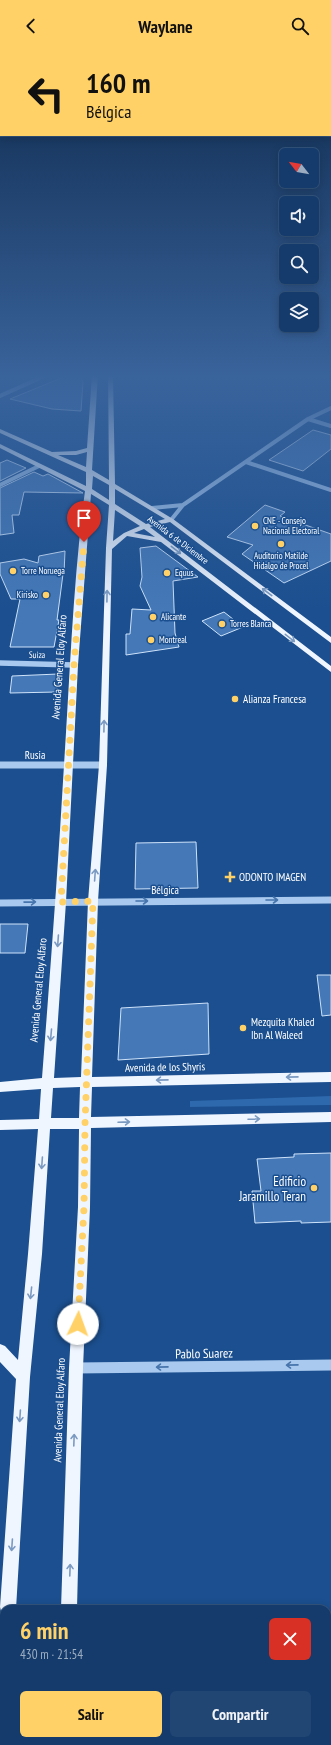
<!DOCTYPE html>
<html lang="es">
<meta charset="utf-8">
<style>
body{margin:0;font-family:"PT Sans Narrow",sans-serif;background:#214673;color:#f1f3f6;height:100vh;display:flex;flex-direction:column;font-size:15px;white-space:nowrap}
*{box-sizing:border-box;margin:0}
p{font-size:13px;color:#9dadc1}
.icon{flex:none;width:22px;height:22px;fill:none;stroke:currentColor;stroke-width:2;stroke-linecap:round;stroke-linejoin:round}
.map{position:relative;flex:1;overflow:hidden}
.details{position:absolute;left:0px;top:1553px;width:331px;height:140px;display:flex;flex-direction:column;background:#143b6b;border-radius:12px 12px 0 0;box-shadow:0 2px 10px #0003,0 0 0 1px #33557e}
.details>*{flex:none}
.top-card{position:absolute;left:0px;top:0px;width:331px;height:84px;box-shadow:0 2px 10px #0003,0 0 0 1px #33557e;background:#ffd166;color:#111;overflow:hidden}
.needle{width:26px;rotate:301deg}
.tools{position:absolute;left:279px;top:96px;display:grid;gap:8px}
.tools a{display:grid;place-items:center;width:40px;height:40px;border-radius:6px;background:#143b6b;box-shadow:0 2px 10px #0003,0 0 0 1px #33557e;font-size:20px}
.pin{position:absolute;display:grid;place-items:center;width:34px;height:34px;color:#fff;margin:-41px -17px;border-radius:50% 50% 50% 0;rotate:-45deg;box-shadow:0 0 4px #0007}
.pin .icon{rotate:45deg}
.me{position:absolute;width:44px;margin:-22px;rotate:3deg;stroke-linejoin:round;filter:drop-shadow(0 0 3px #0008)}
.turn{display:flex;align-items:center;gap:14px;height:84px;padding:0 20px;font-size:18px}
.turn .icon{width:52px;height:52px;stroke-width:2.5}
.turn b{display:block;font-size:28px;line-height:34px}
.round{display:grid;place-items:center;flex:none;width:42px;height:42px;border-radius:6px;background:#214673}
.headline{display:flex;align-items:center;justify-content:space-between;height:68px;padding:0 20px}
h1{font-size:24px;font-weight:800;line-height:30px;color:#ffd166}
.cta{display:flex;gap:8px;margin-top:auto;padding:8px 20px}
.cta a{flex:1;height:46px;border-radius:6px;background:#ffd166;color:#111;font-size:16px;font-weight:800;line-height:46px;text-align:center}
.cta a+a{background:#214673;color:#f1f3f6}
header{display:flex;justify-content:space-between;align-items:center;height:52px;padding:0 20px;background:#ffd166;color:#111;font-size:18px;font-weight:800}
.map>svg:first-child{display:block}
</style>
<header><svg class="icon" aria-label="back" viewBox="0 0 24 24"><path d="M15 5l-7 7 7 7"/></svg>Waylane<svg class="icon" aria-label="search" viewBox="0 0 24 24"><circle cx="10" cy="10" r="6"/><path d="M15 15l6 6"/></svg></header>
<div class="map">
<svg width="331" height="1693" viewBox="0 0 331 1693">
<rect width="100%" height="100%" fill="#1b4f8f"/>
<path fill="#2e69ad" d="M331 1044V1053L190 1055V1049Z"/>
<path fill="#4478b7" stroke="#cfe3fa" d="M71 322H80L83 330 81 359 52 357 10 347Z
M313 378 331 383V397L303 419 269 408Z
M7 408 26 416 0 429V411Z
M34 420 43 424 48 422 83 441 24 440 19 463H12L14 481 0 483V436Z
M265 453 285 460 280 464 331 482V509L284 531 242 502 253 493 227 485Z
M156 494 198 525 173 529 175 581 179 595 126 603V582H130L132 557 151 558 140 534 142 525 140 496Z
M65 499 64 522H63L57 568H59L54 595H10L20 547H11L0 522V511L24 507 38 511 39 504Z
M224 560 243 575 221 584 202 569Z
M58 622 57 640 10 641 12 624Z
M196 790 198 836 135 837 136 791Z
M0 872H28L25 901H0Z
M317 923H331V963L322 964Z
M208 951 209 1002 118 1008 121 956Z
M331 1101V1170L301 1171V1169L255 1171 252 1139H261L257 1107 294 1105V1102Z"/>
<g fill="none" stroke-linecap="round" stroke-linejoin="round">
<path stroke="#a9c9ee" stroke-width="4" d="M0 344 49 322
M308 367 331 374
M246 410 331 438
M0 433 39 414
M152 456 183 453
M171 468 183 453 308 367 331 356"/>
<path stroke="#a9c9ee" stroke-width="5.5" d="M0 611 74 613"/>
<path stroke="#a9c9ee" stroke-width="7" d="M0 713H103
M0 851 331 848"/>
<path stroke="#a9c9ee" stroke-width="11" d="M76 1316 331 1313
M327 1660H331"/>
<path fill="#f0f6ff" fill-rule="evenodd" d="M92 322H98L92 418 109 428 108 322H113L115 432 173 467 331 585V591L170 470 150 475 331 614V620L161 490 127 484 112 497 107 713 98 849 92 1025 331 1020V1030L92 1035 91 1065 331 1060V1070L91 1076 90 1155 83 1316 77 1557H61L69 1316 78 1155 79 1077H50L42 1202 30 1325 16 1557H4V1563H2L0 1555 16 1327 0 1310V1292L5 1294 18 1308 28 1202 38 1077 0 1078V1068L39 1067 41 1037 0 1040V1030L42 1026C50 922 58 817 64 713 70 622 73 529 85 439L0 396V392L86 434V420L0 381V377L52 400 76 399 87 396ZM87 400 86 415 58 403H76ZM93 424 109 433V448L92 437ZM115 437 165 467 146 472 115 452ZM91 442 109 453 106 496 99 713 88 849 81 1025 54 1026 66 850 78 613ZM115 458 140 474 124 481 113 489ZM144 477 155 485 134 481ZM80 1035 79 1066H51L53 1036Z
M4 1607V1684L0 1686V1608Z
M55 1689H73V1693H55Z"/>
</g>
<defs><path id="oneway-shaft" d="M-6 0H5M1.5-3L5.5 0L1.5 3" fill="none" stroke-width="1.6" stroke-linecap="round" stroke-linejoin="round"/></defs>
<g stroke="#7b9ac1">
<use href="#oneway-shaft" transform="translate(176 498) rotate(38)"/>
<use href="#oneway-shaft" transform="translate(267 540) rotate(-143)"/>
<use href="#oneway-shaft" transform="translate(107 544) rotate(-89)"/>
<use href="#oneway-shaft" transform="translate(290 586) rotate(38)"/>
<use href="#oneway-shaft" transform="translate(104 674) rotate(-89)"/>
<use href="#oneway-shaft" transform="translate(95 823) rotate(-86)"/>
<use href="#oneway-shaft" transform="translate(58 889) rotate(94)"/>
<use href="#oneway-shaft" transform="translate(51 983) rotate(95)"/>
<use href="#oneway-shaft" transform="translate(292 1025) rotate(179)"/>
<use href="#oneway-shaft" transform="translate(162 1028) rotate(179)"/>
<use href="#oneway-shaft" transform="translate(254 1067) rotate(-2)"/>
<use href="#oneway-shaft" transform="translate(124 1070) rotate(-2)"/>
<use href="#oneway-shaft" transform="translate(42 1111) rotate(94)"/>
<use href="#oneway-shaft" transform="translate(31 1241) rotate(96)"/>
<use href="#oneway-shaft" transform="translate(20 1364) rotate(94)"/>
<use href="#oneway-shaft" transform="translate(74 1388) rotate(-88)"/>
<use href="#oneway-shaft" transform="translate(12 1493) rotate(94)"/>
<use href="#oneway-shaft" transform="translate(70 1518) rotate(-88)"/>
</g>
<g stroke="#4674ac">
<use href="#oneway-shaft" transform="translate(272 848)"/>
<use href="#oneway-shaft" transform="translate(142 849)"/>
<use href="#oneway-shaft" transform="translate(30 850) rotate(-1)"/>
<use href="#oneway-shaft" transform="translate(292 1313) rotate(179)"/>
<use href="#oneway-shaft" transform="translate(162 1315) rotate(179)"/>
</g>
<linearGradient id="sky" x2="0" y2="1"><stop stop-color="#0f2b4f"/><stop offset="0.58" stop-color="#39639b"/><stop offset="1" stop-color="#39639b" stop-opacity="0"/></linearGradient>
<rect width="331" height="559" fill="url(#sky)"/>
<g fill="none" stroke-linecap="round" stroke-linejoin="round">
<path stroke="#ffd166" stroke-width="7" stroke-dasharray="0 12.6" d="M78 1272 84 1155 85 1072 93 849 61 850 74 613 84 490"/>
</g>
<g fill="#ffd166" stroke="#1b4f8f" stroke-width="1.5">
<circle cx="255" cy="474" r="4"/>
<circle cx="281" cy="492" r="4"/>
<circle cx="13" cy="519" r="4"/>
<circle cx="167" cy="521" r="4"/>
<circle cx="46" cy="543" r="4"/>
<circle cx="153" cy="565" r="4"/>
<circle cx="222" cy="572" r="4"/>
<circle cx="151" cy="588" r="4"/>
<circle cx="235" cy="647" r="4"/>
<path d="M228 819h4v4h4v4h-4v4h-4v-4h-4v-4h4z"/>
<circle cx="243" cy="976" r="4"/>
<circle cx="314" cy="1136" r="4"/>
</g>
<g text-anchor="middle" stroke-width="3" stroke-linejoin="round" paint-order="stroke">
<g font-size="9" fill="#fff" stroke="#1b4f8f" text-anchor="start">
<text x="263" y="472">CNE - Consejo<tspan x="263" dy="10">Nacional Electoral</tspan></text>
<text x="281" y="507" text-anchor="middle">Auditorio Matilde<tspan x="281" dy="10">Hidalgo de Procel</tspan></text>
<text x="21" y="522">Torre Noruega</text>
<text x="175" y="524">Equus</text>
<text x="38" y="546" text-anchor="end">Kirisko</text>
<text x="161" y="568">Alicante</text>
<text x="230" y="575">Torres Blanca</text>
<text x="159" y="591">Montreal</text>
</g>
<g font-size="9" fill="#fff" stroke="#1b4f8f">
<text transform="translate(178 488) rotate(37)" y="3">Avenida 6 de Diciembre</text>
<text transform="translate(37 603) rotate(1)" y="3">Suiza</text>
</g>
<g font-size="11" fill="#fff" stroke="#1b4f8f">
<text transform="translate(59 615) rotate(-86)" y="4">Avenida General Eloy Alfaro</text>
<text x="35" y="707">Rusia</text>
<text x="165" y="842">Bélgica</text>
<text transform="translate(38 938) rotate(-85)" y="4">Avenida General Eloy Alfaro</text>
<text transform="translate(165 1015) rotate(-1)" y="4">Avenida de los Shyris</text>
<text transform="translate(59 1358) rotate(-88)" y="4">Avenida General Eloy Alfaro</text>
</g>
<g font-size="11" fill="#fff" stroke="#1b4f8f" text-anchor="start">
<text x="243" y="651">Alianza Francesa</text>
<text x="239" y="829">ODONTO IMAGEN</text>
<text x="251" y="974">Mezquita Khaled<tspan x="251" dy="13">Ibn Al Waleed</tspan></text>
</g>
<g font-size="13" fill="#fff" stroke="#1b4f8f" text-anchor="end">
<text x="306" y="1134">Edificio<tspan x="306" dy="15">Jaramillo Teran</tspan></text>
</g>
<g font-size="13" fill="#fff" stroke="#1b4f8f">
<text transform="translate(204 1301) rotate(-1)" y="5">Pablo Suarez</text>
</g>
</g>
</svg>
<div class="tools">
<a><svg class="needle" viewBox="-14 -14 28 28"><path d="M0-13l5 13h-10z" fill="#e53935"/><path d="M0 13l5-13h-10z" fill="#9dadc1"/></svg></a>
<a><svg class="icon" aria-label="sound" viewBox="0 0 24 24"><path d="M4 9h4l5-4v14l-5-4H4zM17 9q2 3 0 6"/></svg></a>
<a><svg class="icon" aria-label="search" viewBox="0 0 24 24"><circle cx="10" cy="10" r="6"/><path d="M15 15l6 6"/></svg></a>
<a><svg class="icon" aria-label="layers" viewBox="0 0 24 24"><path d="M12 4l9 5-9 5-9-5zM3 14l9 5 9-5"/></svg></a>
</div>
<div class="pin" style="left:84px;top:490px;background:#d93025"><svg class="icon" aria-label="arrive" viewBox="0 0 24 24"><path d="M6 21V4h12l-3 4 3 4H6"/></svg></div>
<svg class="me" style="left:78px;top:1272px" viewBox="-20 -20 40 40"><circle r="19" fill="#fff"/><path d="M0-13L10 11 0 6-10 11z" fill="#ffd166"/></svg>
<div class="top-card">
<div class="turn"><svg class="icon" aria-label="left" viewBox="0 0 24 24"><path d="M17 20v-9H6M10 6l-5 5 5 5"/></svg><div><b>160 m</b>Bélgica</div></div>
</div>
<section class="details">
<div class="headline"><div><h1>6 min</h1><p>430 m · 21:54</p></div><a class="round" style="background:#d93025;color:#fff"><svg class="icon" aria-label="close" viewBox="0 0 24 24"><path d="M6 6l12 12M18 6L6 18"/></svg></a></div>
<div class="cta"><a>Salir</a><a>Compartir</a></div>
</section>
</div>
